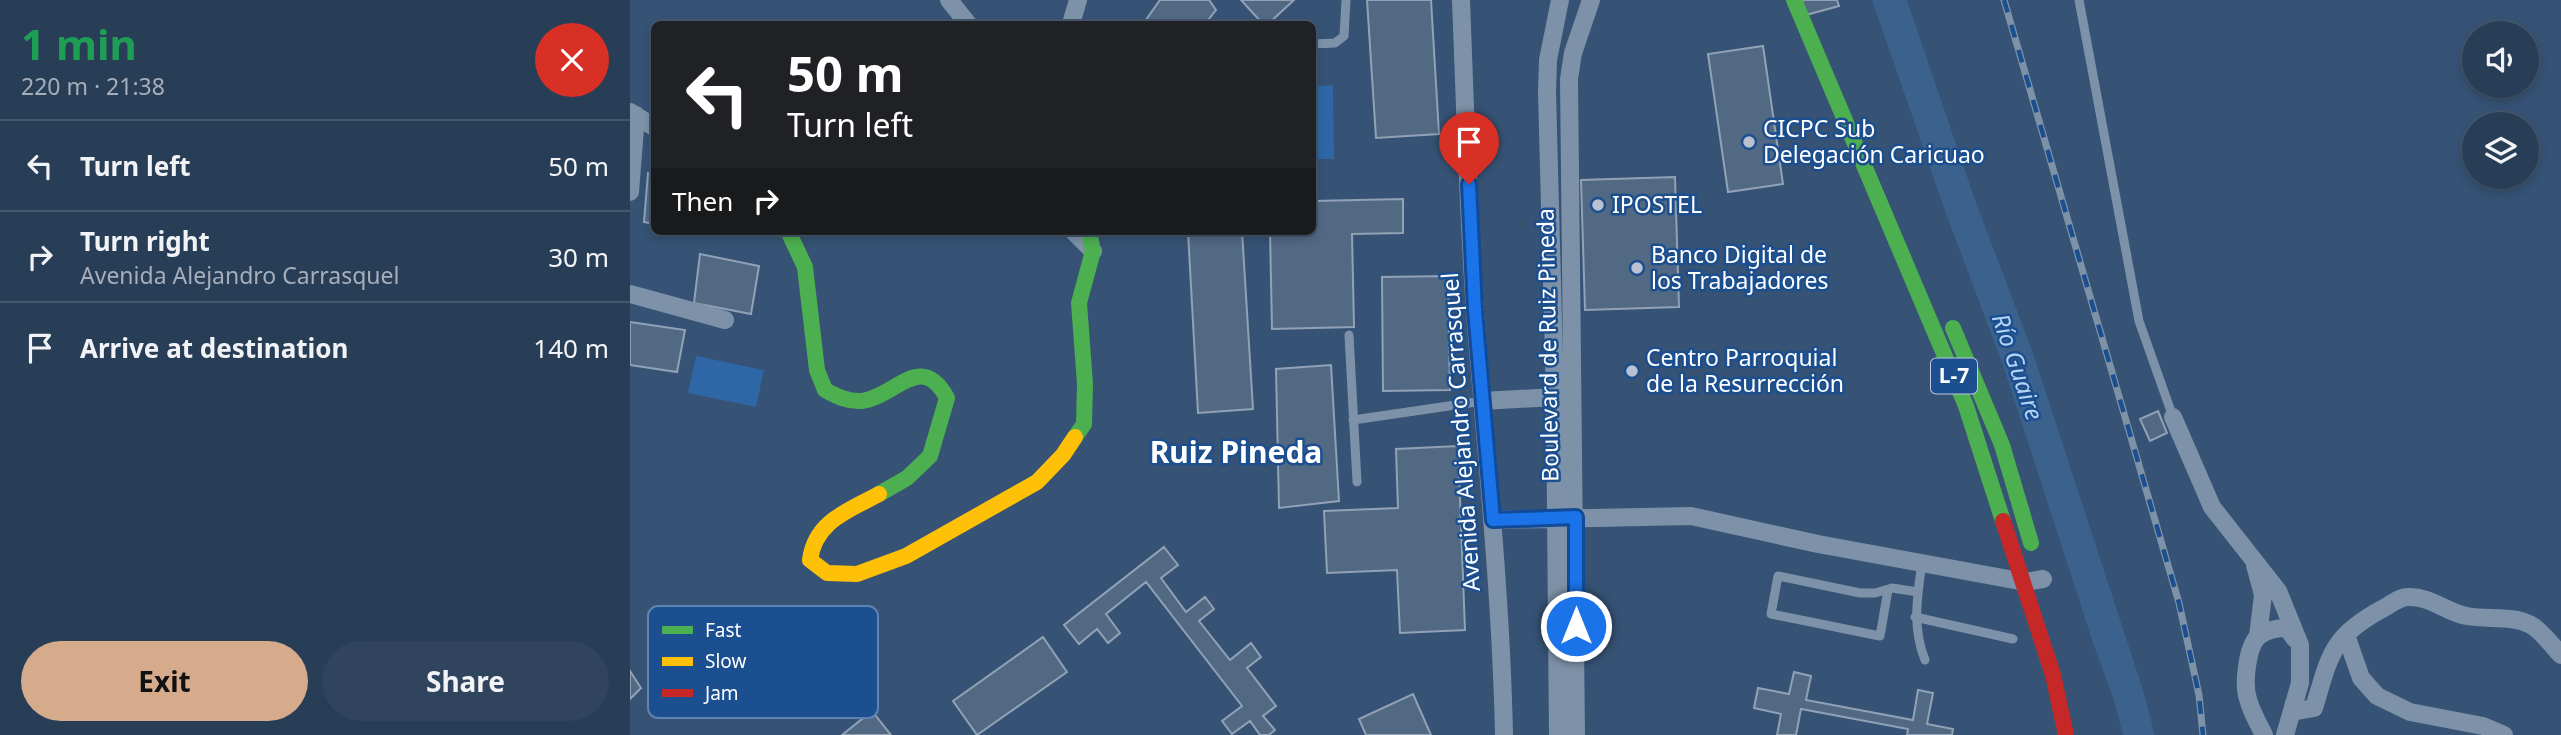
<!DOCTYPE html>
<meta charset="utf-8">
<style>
body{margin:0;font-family:"Noto Sans",sans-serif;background:#30455d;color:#f1f3f6;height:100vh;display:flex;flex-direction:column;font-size:26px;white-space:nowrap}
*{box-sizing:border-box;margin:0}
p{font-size:23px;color:#a5aeba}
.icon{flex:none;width:38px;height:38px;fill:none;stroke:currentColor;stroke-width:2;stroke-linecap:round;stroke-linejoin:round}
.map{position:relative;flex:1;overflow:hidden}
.side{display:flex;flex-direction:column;background:#283e57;width:630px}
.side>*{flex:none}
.guide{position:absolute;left:21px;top:21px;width:665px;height:214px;border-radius:10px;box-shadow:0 4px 10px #0003,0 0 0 2px #44576d;background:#202124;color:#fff;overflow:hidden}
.tools{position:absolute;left:1832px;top:21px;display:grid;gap:14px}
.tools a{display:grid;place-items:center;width:77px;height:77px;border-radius:50%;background:#283e57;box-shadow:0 4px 10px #0003,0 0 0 2px #44576d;font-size:35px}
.pin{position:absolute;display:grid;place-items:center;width:60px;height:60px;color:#fff;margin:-72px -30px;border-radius:50% 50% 50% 0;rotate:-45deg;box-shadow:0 0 7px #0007}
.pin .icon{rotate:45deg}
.me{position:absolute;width:77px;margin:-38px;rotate:0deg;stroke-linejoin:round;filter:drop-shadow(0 0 5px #0008)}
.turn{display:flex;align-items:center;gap:24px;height:147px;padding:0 21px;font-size:32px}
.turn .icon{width:91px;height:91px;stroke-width:2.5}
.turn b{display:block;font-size:49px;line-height:60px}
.then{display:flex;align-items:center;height:66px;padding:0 21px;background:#0003;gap:14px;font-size:26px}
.round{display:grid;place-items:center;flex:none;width:74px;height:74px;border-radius:37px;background:#30455d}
.headline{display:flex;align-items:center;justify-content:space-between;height:119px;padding:0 21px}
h1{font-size:42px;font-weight:700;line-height:52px;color:#1e9e55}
.action{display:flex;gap:14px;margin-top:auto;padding:14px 21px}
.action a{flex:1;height:80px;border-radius:42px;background:#d6ab8b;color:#111;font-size:28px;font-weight:700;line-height:80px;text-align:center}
.action a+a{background:#30455d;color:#f1f3f6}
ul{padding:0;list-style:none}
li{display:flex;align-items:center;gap:21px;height:91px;padding:0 21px;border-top:2px solid #44576d}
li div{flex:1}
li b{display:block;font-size:26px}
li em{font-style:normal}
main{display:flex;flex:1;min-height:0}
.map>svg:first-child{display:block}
</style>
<main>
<section class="side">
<div class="headline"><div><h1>1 min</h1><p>220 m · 21:38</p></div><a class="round" style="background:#d93025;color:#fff"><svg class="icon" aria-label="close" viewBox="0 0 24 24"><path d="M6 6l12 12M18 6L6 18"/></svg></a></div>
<ul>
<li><svg class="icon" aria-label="left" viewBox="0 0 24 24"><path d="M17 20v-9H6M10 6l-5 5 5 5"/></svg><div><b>Turn left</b></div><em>50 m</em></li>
<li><svg class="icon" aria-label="right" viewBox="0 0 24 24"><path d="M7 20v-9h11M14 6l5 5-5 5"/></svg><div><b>Turn right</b><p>Avenida Alejandro Carrasquel</p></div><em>30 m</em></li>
<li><svg class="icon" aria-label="arrive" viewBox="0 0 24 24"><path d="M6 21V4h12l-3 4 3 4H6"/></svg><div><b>Arrive at destination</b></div><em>140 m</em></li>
</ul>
<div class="action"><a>Exit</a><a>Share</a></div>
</section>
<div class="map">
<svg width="1931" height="735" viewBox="0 0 1931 735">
<rect width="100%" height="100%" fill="#365274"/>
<path fill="#2f66a5" d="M703 85 704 159H683V87Z
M66 356 134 370 126 407 58 393Z"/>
<path fill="#3b618d" d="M1242 0H1277L1345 200 1403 353 1513 690 1525 735H1493L1484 700 1464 646 1373 365 1315 211Z"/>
<path fill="#526984" stroke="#92a2b6" stroke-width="2" d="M530 0H579L586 10 575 24H513Z
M611 0H664L638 24H633Z
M737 0H801L809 134 746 138Z
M1172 0H1207L1209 6 1176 15Z
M1133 46 1153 184 1098 192 1078 54Z
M18 173 24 174V224L14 222Z
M1045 177 1049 307 955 310 951 180Z
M773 199V233L722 234 724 327 642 329 640 231H682V201Z
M612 231 623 409 568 413 558 232Z
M70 254 129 266 121 314 64 303Z
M818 276 820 390 753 391 752 277Z
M0 322 55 330 47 372 0 365Z
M701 365 709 501 649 508 646 369Z
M1528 411 1537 433 1520 441 1510 419Z
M828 446 835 630 770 633 767 570 697 573 694 511 768 508 766 449Z
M534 547 548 565 531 578 556 612 575 597 584 609 569 621 600 660 621 643 631 657 617 668 646 706 633 716 645 730 639 735H630L620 721 602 734 592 721 612 706 516 582 476 614 490 633 478 643 467 629 449 644 434 625Z
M413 637 437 672 347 735 323 701Z
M0 671 11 688 0 699Z
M1164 672 1181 676 1176 700 1283 720 1288 690 1303 693 1297 724 1323 729 1322 735H1277L1278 729 1171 709 1166 735H1147L1151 714 1124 708 1128 688 1159 694Z
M783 694 801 735H736L729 719Z
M242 711 261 735H212Z"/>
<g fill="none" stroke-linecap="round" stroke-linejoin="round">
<path stroke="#7d92a8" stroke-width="9" d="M1449 0 1509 321 1543 417
M682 44 705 43 714 36 716 0
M719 335 727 482
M723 420 853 401
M1292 563C1287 597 1282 628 1295 660
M1258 590 1250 636 1141 614 1148 576 1230 593H1245L1262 588 1288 592
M1285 617 1383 639"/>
<path stroke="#7d92a8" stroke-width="18" d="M319 0 338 24
M831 0C835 104 838 208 845 312 856 453 871 594 874 735
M441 24 448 0
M0 112 24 127
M0 192 6 115
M443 231 463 251
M0 294 95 320
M853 401 925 397
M1543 417 1582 507 1648 591 1670 645V683L1655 735
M863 520 1061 516 1188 544 1395 582 1413 579
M1625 565 1633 595 1628 636
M1716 635 1731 678 1747 696 1780 712 1853 726 1874 735
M1664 703 1667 711 1684 708C1700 655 1701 636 1754 608 1761 604 1770 597 1778 597 1800 596 1816 612 1837 616 1858 620 1882 615 1901 625 1912 631 1922 646 1931 655
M928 735 925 397 917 92 918 60 930 0
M946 735 939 79 943 53 961 0
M1634 735C1628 723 1621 711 1618 699 1613 684 1617 644 1630 635 1639 629 1647 628 1657 628L1665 639"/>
<path stroke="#4caf50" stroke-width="16" d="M1164 0 1336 406 1373 521
M158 231 175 267 187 370 195 390C206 396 218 402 232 401 265 397 291 350 317 398L300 456 277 478 249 494
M1323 328 1372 445 1401 543
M445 437 454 424 455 384 449 303 463 251 459 231"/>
<path stroke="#ffc107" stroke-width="16" d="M249 494C218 511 185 521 180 560L197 573 227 574 276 556 407 482 433 455 445 437"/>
<path stroke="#c62828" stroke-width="16" d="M1373 521 1423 675 1436 735"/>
<defs>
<path id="rail" d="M1374 0 1549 603 1569 695 1573 735"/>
</defs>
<use href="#rail" stroke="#7e92a7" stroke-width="7"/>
<use href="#rail" stroke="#1b4f8f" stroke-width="4.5" stroke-dasharray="13" stroke-linecap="butt"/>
</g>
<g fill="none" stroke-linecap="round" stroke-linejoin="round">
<defs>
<path id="route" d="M839 184 845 310 863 520 946 517V626"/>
</defs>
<use href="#route" stroke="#114b97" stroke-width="18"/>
<use href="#route" stroke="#1a73e8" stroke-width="12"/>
</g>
<g fill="#b9c2ce" stroke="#1b4f8f" stroke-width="2.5">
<circle cx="1119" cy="142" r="7"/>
<circle cx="968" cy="205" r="7"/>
<circle cx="1007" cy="268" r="7"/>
<circle cx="1002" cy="371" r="7"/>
</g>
<g text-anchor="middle" stroke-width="5" stroke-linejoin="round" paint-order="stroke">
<rect fill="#1b4f8f" stroke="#bbcadd" stroke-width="2" x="1301" y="358.5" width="46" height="35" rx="5"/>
<g font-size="21" font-weight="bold" fill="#fff">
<text x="1324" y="383">L-7</text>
</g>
<g font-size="23" fill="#fff" stroke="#1b4f8f" text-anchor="start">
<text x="1133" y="137">CICPC Sub<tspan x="1133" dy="26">Delegación Caricuao</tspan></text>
<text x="982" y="213">IPOSTEL</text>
<text x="1021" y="263">Banco Digital de<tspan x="1021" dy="26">los Trabajadores</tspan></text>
<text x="1016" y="366">Centro Parroquial<tspan x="1016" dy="26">de la Resurrección</tspan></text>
</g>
<g font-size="23" fill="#fff" stroke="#1b4f8f">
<text transform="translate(918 345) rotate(-91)" y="8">Boulevard de Ruiz Pineda</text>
<text transform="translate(831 432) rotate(-94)" y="8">Avenida Alejandro Carrasquel</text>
</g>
<g font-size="24" font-style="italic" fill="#b5d3f5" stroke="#1b4f8f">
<text transform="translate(1387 367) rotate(71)" y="8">Río Guaire</text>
</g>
<g font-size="30" font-weight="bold" fill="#fff" stroke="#1b4f8f">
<text x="606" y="463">Ruiz Pineda</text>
</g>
</g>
<rect x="18" y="606" width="230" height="112" rx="10" fill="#1b4f8f" stroke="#5f84b1" stroke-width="2"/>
<rect x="32" y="626" width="31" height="8" fill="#4caf50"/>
<rect x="32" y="657" width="31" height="9" fill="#ffc107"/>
<rect x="32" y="689" width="31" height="8" fill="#c62828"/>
<g font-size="19" fill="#fff">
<text x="75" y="637">Fast</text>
<text x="75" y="668">Slow</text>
<text x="75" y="700">Jam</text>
</g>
</svg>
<div class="tools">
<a><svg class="icon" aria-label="sound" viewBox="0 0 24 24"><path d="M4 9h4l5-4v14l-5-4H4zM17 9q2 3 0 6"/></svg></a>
<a><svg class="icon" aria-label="layers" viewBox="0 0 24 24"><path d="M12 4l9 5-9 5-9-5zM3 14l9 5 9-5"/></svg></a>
</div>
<div class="pin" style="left:839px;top:184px;background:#d93025"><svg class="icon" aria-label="arrive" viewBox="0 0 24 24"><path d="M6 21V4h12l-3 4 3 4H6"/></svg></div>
<svg class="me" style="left:946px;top:626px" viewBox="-20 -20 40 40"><circle r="17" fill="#1a73e8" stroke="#fff" stroke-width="3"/><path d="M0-11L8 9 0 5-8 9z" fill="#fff"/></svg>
<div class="guide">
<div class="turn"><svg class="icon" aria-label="left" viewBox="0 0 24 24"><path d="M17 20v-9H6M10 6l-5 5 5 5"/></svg><div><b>50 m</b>Turn left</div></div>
<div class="then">Then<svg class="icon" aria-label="right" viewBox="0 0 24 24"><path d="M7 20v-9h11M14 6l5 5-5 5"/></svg></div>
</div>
</div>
</main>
